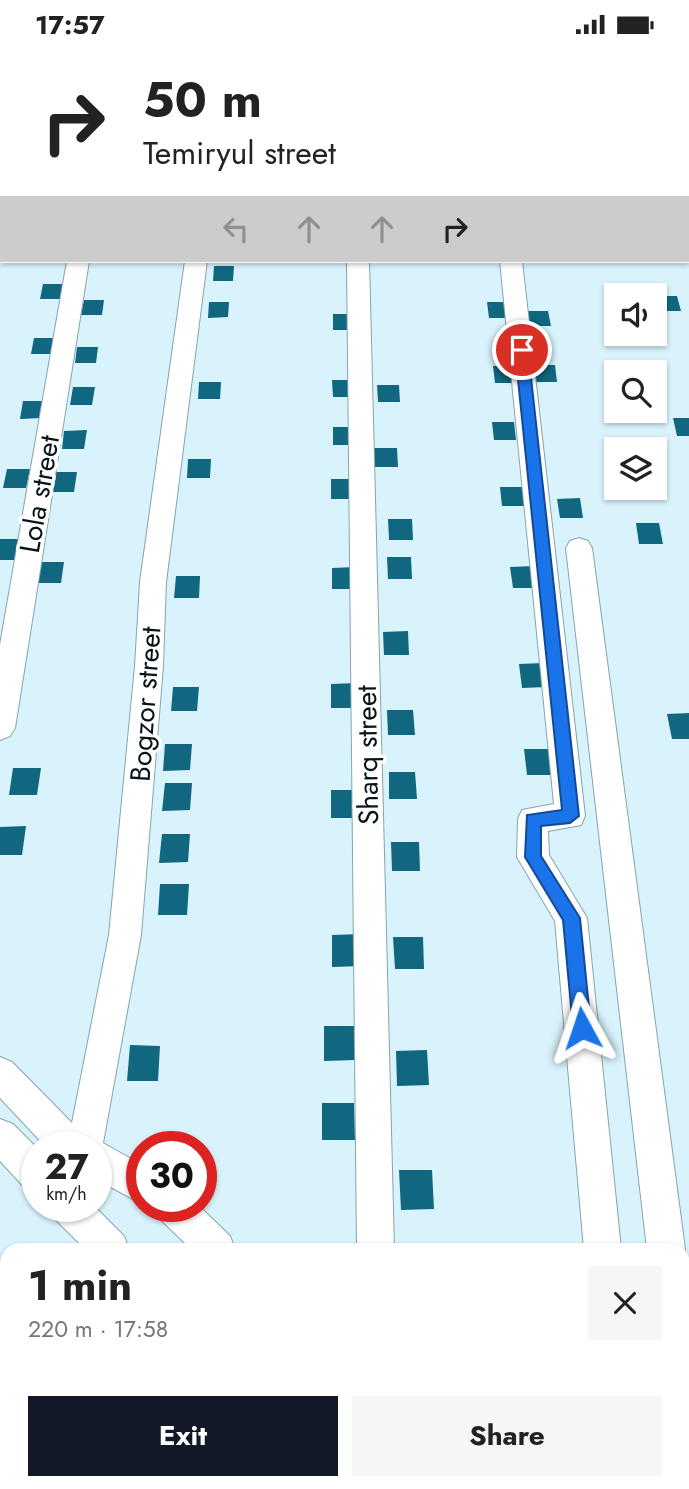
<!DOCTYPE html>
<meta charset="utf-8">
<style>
body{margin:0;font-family:Jost,sans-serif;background:#f6f6f6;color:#222;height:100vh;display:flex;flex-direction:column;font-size:26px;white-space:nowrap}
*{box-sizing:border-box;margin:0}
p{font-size:23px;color:#767676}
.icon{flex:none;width:38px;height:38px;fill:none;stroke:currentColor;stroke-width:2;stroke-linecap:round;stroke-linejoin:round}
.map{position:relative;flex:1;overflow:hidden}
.sheet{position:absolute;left:0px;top:1194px;width:690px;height:247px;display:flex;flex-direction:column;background:#fff;border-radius:21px 21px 0 0;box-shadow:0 2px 5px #0004}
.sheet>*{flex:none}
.hud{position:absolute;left:0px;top:0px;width:690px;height:214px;box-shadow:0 2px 5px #0004;background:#fff;color:#222;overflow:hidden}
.controls{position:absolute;left:604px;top:234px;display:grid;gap:14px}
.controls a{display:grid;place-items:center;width:63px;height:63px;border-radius:0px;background:#fff;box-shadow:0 2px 5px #0004;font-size:35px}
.speed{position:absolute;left:21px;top:1082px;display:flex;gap:14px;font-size:35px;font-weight:700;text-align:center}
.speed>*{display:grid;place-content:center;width:91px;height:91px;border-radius:50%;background:#fff;box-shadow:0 2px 5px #0004;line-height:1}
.speed small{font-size:18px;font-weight:400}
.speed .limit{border:10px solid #d22;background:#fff;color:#111}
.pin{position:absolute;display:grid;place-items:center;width:60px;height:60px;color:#fff;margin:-30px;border:4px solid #fff;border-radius:50%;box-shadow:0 2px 7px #0007}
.me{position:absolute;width:77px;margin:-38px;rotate:355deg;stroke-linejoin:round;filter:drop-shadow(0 0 5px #0008)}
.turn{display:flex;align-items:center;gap:24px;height:147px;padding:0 28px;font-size:32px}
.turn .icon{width:91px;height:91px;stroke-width:2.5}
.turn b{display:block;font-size:49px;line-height:60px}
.lanes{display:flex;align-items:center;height:66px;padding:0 28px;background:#0003;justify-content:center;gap:35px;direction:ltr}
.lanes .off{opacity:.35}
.round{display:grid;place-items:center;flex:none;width:74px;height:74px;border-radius:0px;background:#f6f6f6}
.head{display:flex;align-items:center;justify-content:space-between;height:119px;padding:0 28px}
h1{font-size:42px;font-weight:700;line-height:52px}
.cta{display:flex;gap:14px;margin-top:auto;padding:14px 28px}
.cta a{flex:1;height:80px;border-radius:0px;background:#111827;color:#fff;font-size:28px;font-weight:700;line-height:80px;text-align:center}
.cta a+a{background:#f6f6f6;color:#222}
.status{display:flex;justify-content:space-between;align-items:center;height:49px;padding:0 35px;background:#fff;direction:ltr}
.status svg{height:19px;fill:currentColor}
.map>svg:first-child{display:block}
</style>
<div class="status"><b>17:57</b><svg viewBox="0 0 49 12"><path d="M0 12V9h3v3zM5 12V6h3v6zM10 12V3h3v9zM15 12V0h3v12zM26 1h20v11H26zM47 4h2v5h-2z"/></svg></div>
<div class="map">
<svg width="689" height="1440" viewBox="0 0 689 1440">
<rect width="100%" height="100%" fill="#d9f3fc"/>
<path fill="#10677f" d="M214 217H234L233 232H213Z
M43 235H63L60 250H40Z
M657 247H677L681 262H660Z
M84 251H104L102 266H81Z
M209 253H229L228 268 208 269Z
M487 253H507L510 269H489Z
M527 262H548L551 277H530Z
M333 265H353L354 281H333Z
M34 289H55L52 305H31Z
M77 298H98L96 314H75Z
M533 316H555L557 333H536Z
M493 317H514L517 334H495Z
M332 331H354V348H333Z
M199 333H221L220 350H198Z
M377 336H399L400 353H378Z
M73 338H95L92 356H70Z
M23 352H45L42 369 20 370Z
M673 369H689V387H677Z
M492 373H514L516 391H494Z
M333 378H355L356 396H333Z
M87 381 84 400H62L64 382Z
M374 399H397L398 418H375Z
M188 410H211L210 429H187Z
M7 420H30L26 439H3Z
M54 423H77L74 443H51Z
M331 430H354V450H331Z
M500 438H523L526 457H502Z
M580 449 583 469H560L557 450Z
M388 470H412L413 491H389Z
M636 474H659L663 495H639Z
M0 490H19L16 511H0Z
M387 508H411L412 530H388Z
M40 513H64L61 534H36Z
M534 517 537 539H513L510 518Z
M356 518V540H332V519Z
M176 527H200L199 549H174Z
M408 582 409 606H384L383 583Z
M544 614 547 638 522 639 519 615Z
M357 634V659H331V635Z
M173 638H199L197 662H171Z
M387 661H413L415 686H388Z
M689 664V690H672L667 665Z
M165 695H192L190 721 163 722Z
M524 700H551L554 726H527Z
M13 719H41L37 746H9Z
M389 723H415L417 750H389Z
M165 734H192L190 761 162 762Z
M331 741H358L359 769H331Z
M26 777 22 806H0V778Z
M162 785H190L188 813 159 814Z
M391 793H419L420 822H392Z
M160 835H189L187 866H158Z
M361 885 362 917 332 918V886Z
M393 888H423L424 920H395Z
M324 977H355L356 1011 324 1012Z
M130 996 160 997 158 1032H127Z
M427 1001 429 1036 397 1037 396 1002Z
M322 1054H354L355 1091H322Z
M399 1121H432L434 1160 401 1161Z"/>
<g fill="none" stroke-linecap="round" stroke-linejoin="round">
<defs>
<path id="street" d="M105 0H123V2H105Z
M209 0H227V2H209Z
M346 0H364V2H346Z
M477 0H495L496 2H478Z
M67 212H89L15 679 10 687 0 691V596Z
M185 212H207L166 533 163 617 141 886 103 1094 142 1116V1155L96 1130V1097H45L0 1049V1008L12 1013 72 1074 109 886 135 617 140 533Z
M347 212H369L394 1200H357Z
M500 212H522L585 767 581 776 548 782 549 806 587 869 621 1200H584L555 872 517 808 518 770 522 761 554 755Z
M579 489 588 492 592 499 685 1200 682 1205V1200H647L566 499 570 492Z
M0 1070 13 1075 37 1099V1143L24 1138 0 1112Z
M50 1157H94L124 1187 129 1200H85L55 1170Z
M155 1157H199L230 1187 235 1200H191L160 1170Z
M682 1414 689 1417V1440H658V1433H682Z
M416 1433H467L469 1440H419Z
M487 1433H530L527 1440H485Z"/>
<path id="secondary" d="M648 0H672L673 2H649Z
M688 91H689V112H688Z"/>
</defs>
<use href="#street" stroke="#86a4af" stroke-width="2"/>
<use href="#secondary" stroke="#86a4af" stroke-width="3"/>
<use href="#street" fill="#fff" fill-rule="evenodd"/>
<use href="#secondary" fill="#c3dfe8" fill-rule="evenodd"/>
</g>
<path fill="#1a73e8" stroke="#114b97" stroke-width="2" d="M522 297 528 301 579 767 570 774 541 777V807L580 869 591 979 588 985 582 988 576 985 573 979 563 871 525 808 527 766 562 761 515 301Z"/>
<g text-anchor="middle" stroke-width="7" stroke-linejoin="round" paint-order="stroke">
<g font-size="28" fill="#081317" stroke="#fff">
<text transform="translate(39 445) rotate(-80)" y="10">Lola street</text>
<text transform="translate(145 655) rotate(-86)" y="10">Bogzor street</text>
<text transform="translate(367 706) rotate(-91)" y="10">Sharq street</text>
</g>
</g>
</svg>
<div class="controls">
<a><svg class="icon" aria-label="sound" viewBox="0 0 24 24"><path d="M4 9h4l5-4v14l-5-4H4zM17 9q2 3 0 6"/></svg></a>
<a><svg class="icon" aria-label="search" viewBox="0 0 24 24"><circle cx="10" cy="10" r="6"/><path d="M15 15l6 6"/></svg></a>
<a><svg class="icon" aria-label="layers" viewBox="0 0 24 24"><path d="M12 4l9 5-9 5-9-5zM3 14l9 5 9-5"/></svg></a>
</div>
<div class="speed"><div>27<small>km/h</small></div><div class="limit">30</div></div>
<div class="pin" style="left:522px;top:301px;background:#d93025"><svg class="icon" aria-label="arrive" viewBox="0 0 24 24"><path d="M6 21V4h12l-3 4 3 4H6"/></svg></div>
<svg class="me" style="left:582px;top:979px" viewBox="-20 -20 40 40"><path d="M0-17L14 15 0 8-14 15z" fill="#1a73e8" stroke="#fff" stroke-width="4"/></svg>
<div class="hud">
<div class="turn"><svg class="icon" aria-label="right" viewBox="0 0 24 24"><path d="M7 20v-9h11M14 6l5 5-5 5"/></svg><div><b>50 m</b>Temiryul street</div></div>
<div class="lanes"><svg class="icon off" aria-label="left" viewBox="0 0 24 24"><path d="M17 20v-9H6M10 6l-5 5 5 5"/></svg><svg class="icon off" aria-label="ahead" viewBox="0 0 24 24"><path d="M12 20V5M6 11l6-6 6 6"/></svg><svg class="icon off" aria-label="ahead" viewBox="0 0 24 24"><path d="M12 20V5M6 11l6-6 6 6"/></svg><svg class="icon" aria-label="right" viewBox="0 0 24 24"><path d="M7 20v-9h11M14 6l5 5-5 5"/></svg></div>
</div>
<section class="sheet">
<div class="head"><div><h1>1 min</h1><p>220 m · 17:58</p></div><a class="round"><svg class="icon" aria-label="close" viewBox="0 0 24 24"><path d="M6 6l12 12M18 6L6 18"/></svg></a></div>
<div class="cta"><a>Exit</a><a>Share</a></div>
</section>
</div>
